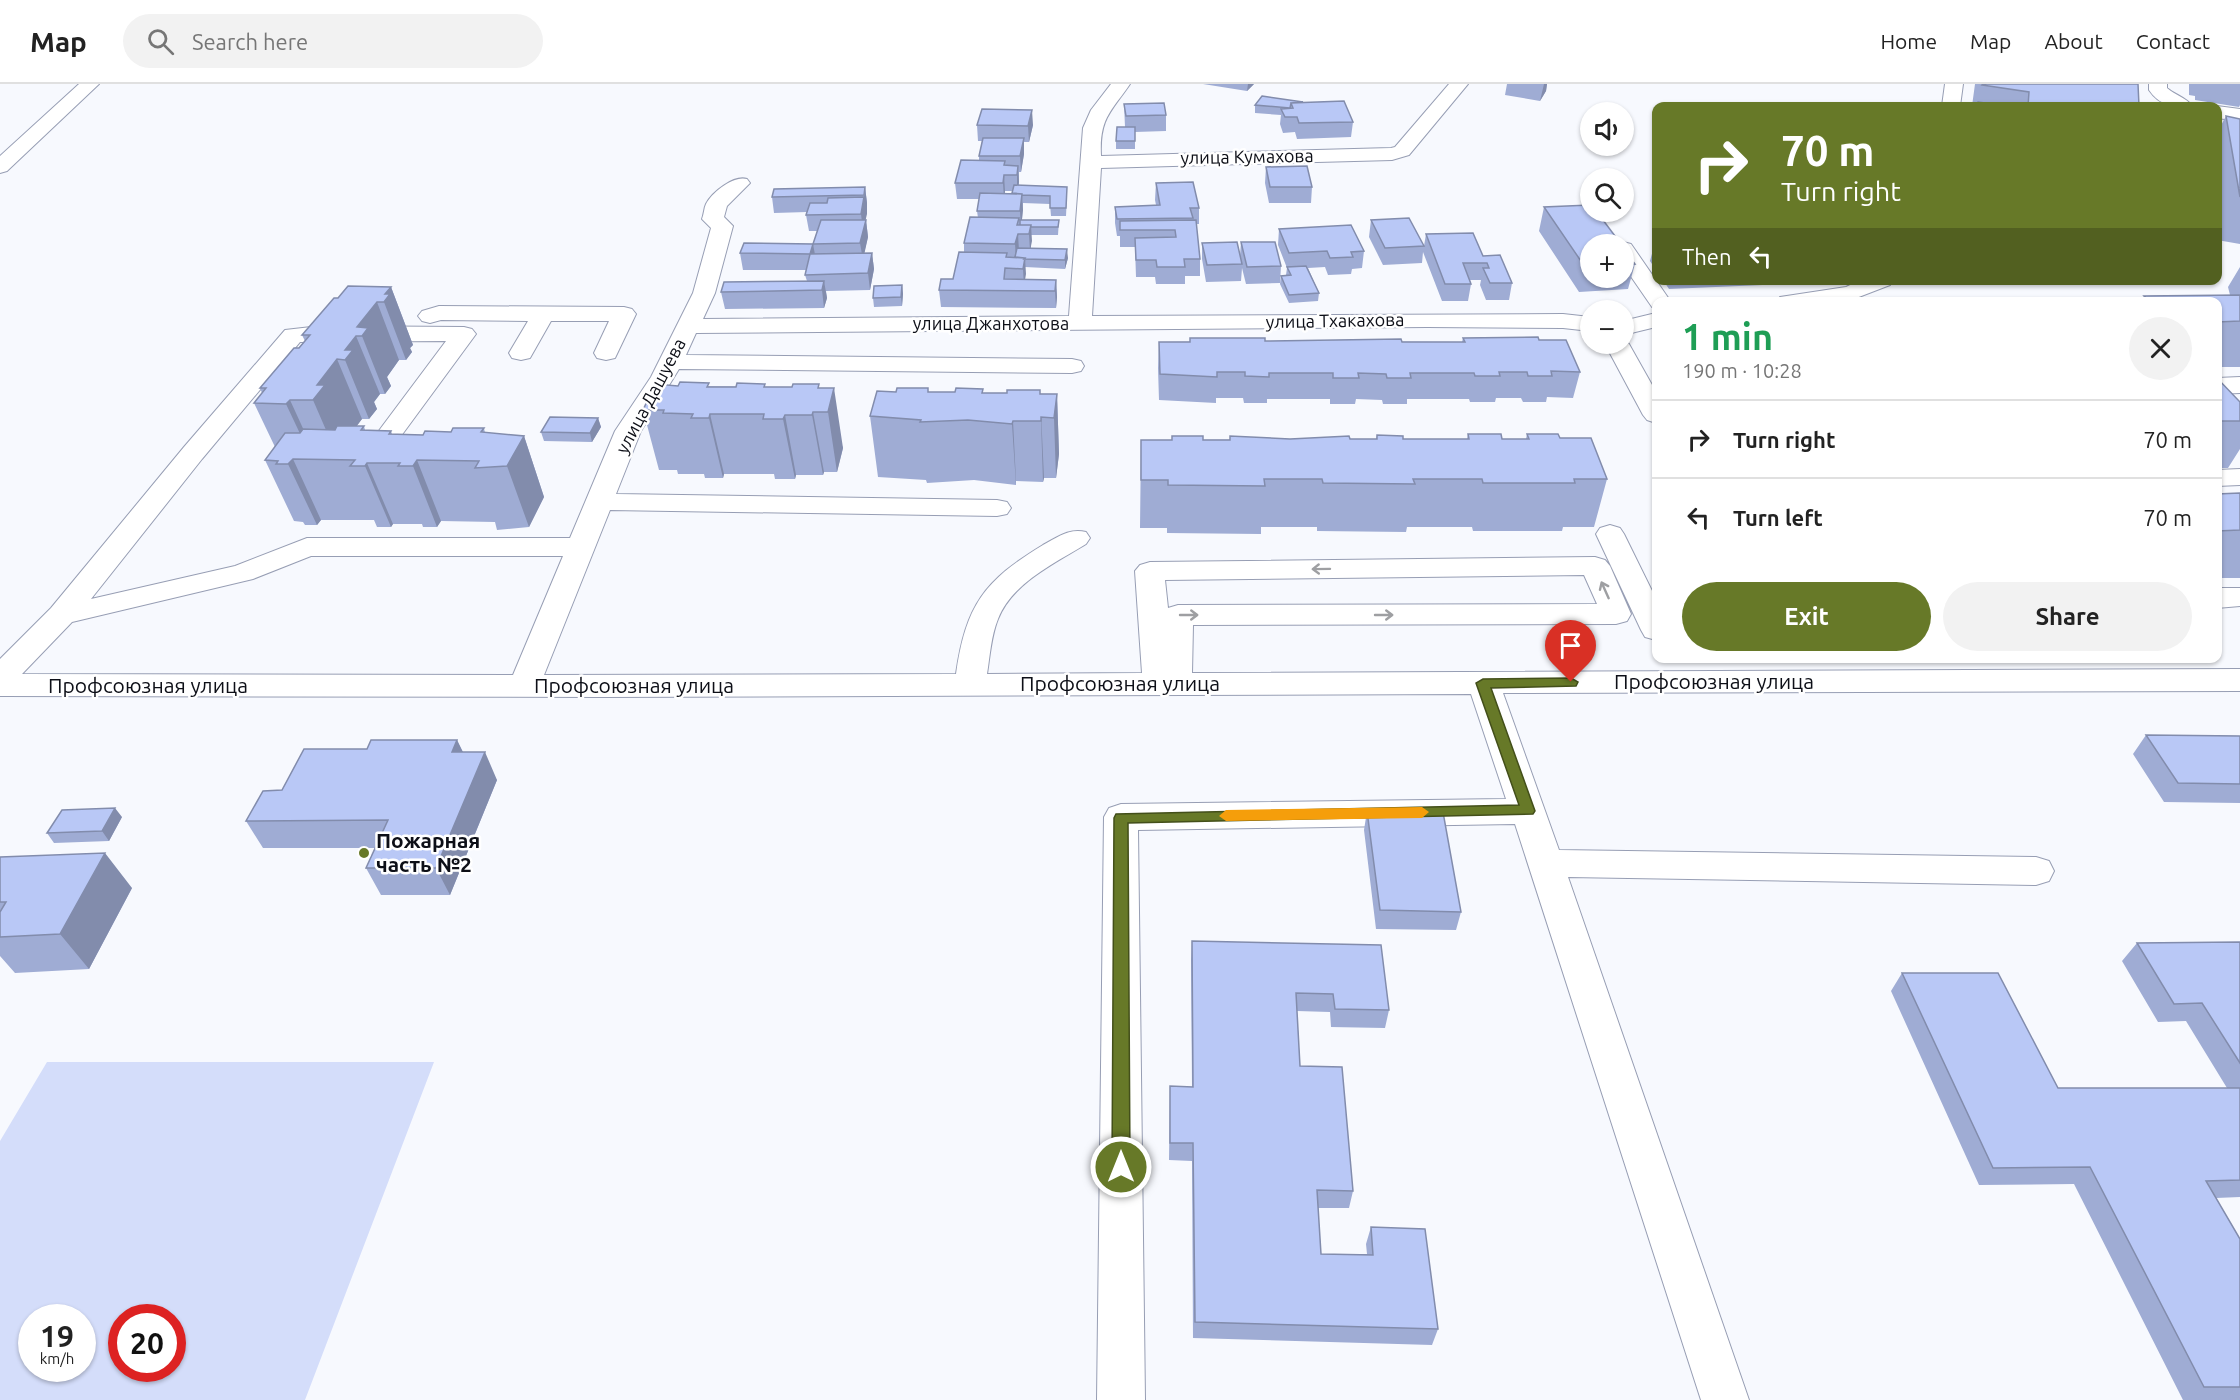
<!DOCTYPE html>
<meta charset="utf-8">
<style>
body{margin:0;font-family:Ubuntu,sans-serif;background:#f2f2f2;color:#222;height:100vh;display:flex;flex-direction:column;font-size:22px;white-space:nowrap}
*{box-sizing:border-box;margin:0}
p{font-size:20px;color:#767676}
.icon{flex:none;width:33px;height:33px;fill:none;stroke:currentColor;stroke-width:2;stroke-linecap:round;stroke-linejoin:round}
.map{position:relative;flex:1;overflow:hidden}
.side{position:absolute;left:1652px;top:213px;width:570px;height:366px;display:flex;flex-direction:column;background:#fff;border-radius:12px;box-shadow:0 2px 4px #0004}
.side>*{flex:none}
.hud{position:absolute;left:1652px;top:18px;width:570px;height:183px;border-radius:12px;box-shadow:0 2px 4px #0004;background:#677928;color:#fff;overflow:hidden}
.tools{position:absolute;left:1580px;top:18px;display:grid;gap:12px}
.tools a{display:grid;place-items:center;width:54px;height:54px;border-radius:50%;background:#fff;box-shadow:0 2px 4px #0004;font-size:30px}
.speed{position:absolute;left:18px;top:1220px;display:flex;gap:12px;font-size:30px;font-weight:700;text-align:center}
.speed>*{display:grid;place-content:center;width:78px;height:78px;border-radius:50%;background:#fff;box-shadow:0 2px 4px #0004;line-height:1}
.speed small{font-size:15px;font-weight:400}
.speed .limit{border:9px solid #d22;background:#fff;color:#111}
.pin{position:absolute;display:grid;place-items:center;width:51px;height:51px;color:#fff;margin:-62px -26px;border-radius:50% 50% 50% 0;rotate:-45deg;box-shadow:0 0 6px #0007}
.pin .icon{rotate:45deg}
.me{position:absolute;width:66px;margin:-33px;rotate:0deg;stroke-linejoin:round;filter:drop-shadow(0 0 4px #0008)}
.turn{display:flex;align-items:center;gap:21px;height:126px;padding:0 30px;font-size:27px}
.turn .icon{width:78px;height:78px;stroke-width:2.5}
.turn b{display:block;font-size:42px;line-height:51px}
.then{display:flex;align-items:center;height:57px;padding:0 30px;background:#0003;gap:12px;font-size:22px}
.round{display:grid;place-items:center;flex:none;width:63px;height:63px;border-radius:32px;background:#f2f2f2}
.headline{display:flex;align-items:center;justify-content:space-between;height:102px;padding:0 30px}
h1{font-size:36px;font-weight:700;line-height:45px;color:#1e9e55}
.action{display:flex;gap:12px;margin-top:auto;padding:12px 30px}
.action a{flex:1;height:69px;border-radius:36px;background:#677928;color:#fff;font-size:24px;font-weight:700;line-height:69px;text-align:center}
.action a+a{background:#f2f2f2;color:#222}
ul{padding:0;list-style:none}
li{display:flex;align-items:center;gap:18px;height:78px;padding:0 30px;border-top:2px solid #e0e0e0}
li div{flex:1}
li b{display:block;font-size:22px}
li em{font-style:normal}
header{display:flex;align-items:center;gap:36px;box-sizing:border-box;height:84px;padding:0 30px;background:#fff;border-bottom:2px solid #e0e0e0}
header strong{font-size:28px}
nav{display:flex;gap:33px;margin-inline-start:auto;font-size:21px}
.search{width:420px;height:54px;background:#f2f2f2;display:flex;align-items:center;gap:15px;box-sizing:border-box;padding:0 21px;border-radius:33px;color:#767676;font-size:22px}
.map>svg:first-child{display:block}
</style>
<header>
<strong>Map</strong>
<div class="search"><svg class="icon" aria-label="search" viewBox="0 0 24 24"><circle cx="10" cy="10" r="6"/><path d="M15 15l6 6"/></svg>Search here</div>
<nav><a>Home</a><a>Map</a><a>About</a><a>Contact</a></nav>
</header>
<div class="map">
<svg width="2240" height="1316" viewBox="0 0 2240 1316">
<rect width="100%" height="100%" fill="#f7f9fe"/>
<path fill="#d4ddfa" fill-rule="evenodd" d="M47 978H434L305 1316H0V1057ZM32 1233H82V1284H32ZM122 1233H172V1284H122Z"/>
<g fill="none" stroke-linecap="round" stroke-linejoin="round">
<defs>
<path id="minor" d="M79 0H99L7 87 0 89V72Z
M1111 0H1130C1111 28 1099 34 1101 72L1391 64 1395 63 1449 0H1468L1409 71 1392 76 1101 84 1092 232 1563 230 1590 233V247L1563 244 1427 243 696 249 686 271 1072 275 1081 277 1084 282 1081 287 1072 289 679 285 641 347 616 410 997 416 1007 418 1011 424 1007 430 997 432 610 426 544 591 956 590C966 521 984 497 1043 461 1058 453 1069 444 1086 448L1090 454 1086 460C1055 479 1012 499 998 535 991 552 990 571 987 590L1142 589 1135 487 1140 481 1150 478 1595 473 1605 476 1610 482 1631 530 1627 537 1616 540 1193 541 1192 589 2240 585V607L1503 609 1559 766 2036 773 2049 777 2054 787 2049 797 2036 801 1568 793 1749 1316H1701L1515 740 1138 746 1145 1316H1097L1104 733 1109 724 1121 720 1506 715 1471 610 601 613 0 612V575L51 524 184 363 285 246 320 242 464 243 472 245 476 250 379 382 370 384 361 382 357 376 446 257 300 258 202 375 91 515 235 482 307 454H570L615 347 651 293 693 209 711 144 702 135C704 130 704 124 706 120 712 108 734 91 747 95L750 99 727 122 724 133 733 142 715 209 703 235 1069 232 1083 44 1091 26ZM311 472H563L513 591 22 590 72 538 253 495ZM1584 491 1597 520 1178 521 1168 524 1165 496Z
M1945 0H1963L1960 22H1942Z
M2149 0H2167V4C2175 11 2187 14 2192 22 2174 24 2160 22 2149 6Z
M2217 22 2240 25V37L2217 34Z
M1623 158 1631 160 1671 218H1656V224L1652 223 1623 181V160H1615Z
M1861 196H1893L1890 201 1851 216 1777 218 1780 213 1846 203Z
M439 222 624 223 632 225 636 230 615 274 606 276 597 274 594 269 609 237H551L530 274 521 276 512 274 509 269 528 237 441 236 430 239 422 237 418 232 422 227Z
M1656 229V243L1623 251V237Z
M1623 254 1629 260 1656 308V339L1647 336 1643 331 1605 260H1623Z
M2240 293V309L2217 310V294Z
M2240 385V401L2217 402V386Z
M1610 441 1620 444 1624 450 1656 515V556L1645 553 1641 546 1596 450 1600 444Z
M2217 504H2240V522L2217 524Z"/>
</defs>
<use href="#minor" stroke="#979eb4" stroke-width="2"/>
<use href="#minor" fill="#fff" fill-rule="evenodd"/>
</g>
<path fill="#9facd4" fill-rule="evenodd" d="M1203 0H1254L1247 7Z
M1507 0H1547L1546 7 1540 17 1505 11Z
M1975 0H2138L2139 22H1972Z
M2189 0H2240V21L2239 23 2195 16V12L2189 11Z
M1262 12 1353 38 1351 53 1297 55 1295 48 1283 49 1280 40 1281 31 1255 29V21Z
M1124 20 1166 31V47L1135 48V65H1116V57L1125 43Z
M2226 32 2240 35V160L2217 156V49Z
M977 41H1033L1029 58H1024V70L1021 88H1019V102L1067 111 1066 132H1051L1050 120 1023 119 1022 136H1059L1058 151H1031V164L1068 174 1065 185 1025 183V196H1056L1057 213 1056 224 941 223 939 206 953 195 964 168V159L978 134 977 127 979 115H957L955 99 979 76V72L982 57H978ZM1005 107H1012V109H1005Z
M1266 83 1312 103 1311 119H1269L1265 99Z
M1156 99 1199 124V140H1196L1200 175V192H1185V200H1156L1155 193H1136L1135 163H1120V152H1117L1115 139V123L1156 121 1155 116Z
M865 103 867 119 865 136H866L868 153 864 169H872L874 185 870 206 826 207 827 214 824 224 725 225 721 208 807 197 805 191 806 186H743L740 169 813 160 817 147H809L806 131 807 128 774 129 772 113Z
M1544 123 1590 160V194H1623V164L1635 180 1628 205 1579 208 1539 147Z
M1371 136 1424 162 1426 150 1483 172 1512 199 1509 216H1486L1480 201 1481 196H1470L1471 200 1468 217H1442L1423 168 1422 179 1383 181 1369 153Z
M1279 145 1364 167 1362 184 1352 185 1351 190 1328 191 1325 183 1308 184 1319 209 1318 217 1289 219 1280 200 1281 192 1286 191 1287 184 1278 161Z
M1656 155V186L1650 177Z
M1241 158 1281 182 1280 199 1246 200 1242 184 1241 197 1206 198 1202 175V159L1240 172Z
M2240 183V283H2217V218H2141L2144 212 2230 211 2228 203Z
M1663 196H1810L1809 199 1669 205Z
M902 201 903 210 902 222 874 223 873 214Z
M391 203 413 261 410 264 412 268 406 276H399L387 293 391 302 385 310H380L374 318 377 325 369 335H362L356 342H364L365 346 391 347 392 350 423 351 484 344 485 349 524 352 544 413 529 443 497 446 495 438 441 437 437 443H423L422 440H393L391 443H377L374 436H321L317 441H305L303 438 294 437 265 376 275 363 254 319 262 309 260 304 305 257 302 251Z
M1463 254 1539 256 1580 288 1573 314 1547 313 1546 318H1523L1521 314H1496L1495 318H1470L1469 315H1407V320H1383L1382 316 1356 315 1355 320H1330V315H1267V319H1244L1243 314H1216V319L1159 316 1158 284 1159 258 1265 257 1462 258Z
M2217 294 2240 318V365L2228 384H2217Z
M819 300V304L843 364 837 388H824L823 391H796L795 395H775L774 390H724L723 394H705L704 390H678L677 386H659L643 326 678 302 792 303Z
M983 305V309L1057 310 1059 370 1056 394H1044L1043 398 1016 397V401L974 396 927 399 926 396 878 393 870 332 928 308H955Z
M598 334 601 343 592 358 544 357 541 348Z
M1468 350 1502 355H1526L1527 350 1560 354 1607 395 1594 443H1563L1562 447H1473L1472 443H1407L1406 448 1317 447V443H1261V450L1167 449V444H1140L1141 356 1376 355 1377 351 1403 355H1467Z
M2240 409V494H2217V410Z
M2146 651 2240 652V719L2164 718 2133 670Z
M457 656 463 668 497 696 450 811H381L366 784 375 764H263L246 737 282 706 367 665Z
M1367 727 1461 828 1456 846 1376 845 1364 746Z
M122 733 109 757 54 759 47 749Z
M0 773 132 804 89 885 15 889 0 872Z
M1192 857 1389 926 1385 944 1331 943 1330 928 1297 927 1300 982 1353 1107 1349 1124H1318L1321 1170H1367L1366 1160 1371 1143 1438 1245 1432 1261 1193 1254 1192 1077 1169 1076 1170 1002 1192 1003 1191 876Z
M2240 858V1113L2216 1114 2240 1155V1316H2183L2074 1100 1979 1101 1891 907 1902 889 2058 1004H2227L2186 937 2158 938 2122 877 2137 859Z"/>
<path fill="#828cac" d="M1248 0H1254L1247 7Z
M1544 0H1547L1546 7 1540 17Z
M1032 26 1033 41 1029 58 1028 42Z
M1024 54V70L1021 88 1020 72Z
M1018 82 1019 98 1017 108V91Z
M1004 91 1005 107 1004 115 1003 99Z
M865 103 867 119V130L863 147 861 130 864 114Z
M1022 110 1023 126 1021 144 1020 127Z
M866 136 868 153 863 176 860 159Z
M1031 141 1032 157 1030 167 1029 150Z
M1018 150 1019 167 1016 175 1015 160Z
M813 160 816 176 810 170Z
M1067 165 1068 174 1065 185V176Z
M872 169 874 185 870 206 868 189Z
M1025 174 1026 190 1024 202 1023 185Z
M1056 196 1057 213 1056 224 1055 207Z
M824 197 827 214 824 224 822 206Z
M902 201 903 210 902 222 901 213Z
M391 203 413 261 410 264 412 268 406 276 384 218 385 210Z
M377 218 399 276 387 293 391 302 385 310 362 252 357 243Z
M356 252 380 310 374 318 377 325 369 335 345 276V266Z
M337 275 362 335 348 354 351 361 339 376 313 316 317 301Z
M834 304 843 364 837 388 828 328Z
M1040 306 1044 394 1043 398 1041 337Z
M1057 310 1059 370 1056 394 1054 334Z
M290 316 317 375H312L286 320Z
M813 328 824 388 823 391 812 331Z
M710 330 724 390 723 394 709 334Z
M785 331 796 391 795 395 783 335Z
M598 334 601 343 592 358 590 349Z
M1013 337 1016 397V401L1012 340Z
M524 352 544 413 529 443 507 382Z
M293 375 321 436 317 441 288 380Z
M417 376 441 437 437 443 413 382Z
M367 379 393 440 391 443 365 382Z
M457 656 470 683 452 668Z
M485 668 497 696 450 811 436 784Z
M115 724 122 733 109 757 102 747Z
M105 769 132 804 89 885 60 850Z"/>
<path fill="#b9c8f6" stroke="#828cac" stroke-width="1.5" d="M1983 0H2138L2139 22H2113L2090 19V22H2028L2029 8 1982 1Z
M1262 12 1303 18 1291 19 1290 24 1255 21Z
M1344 17 1353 38 1299 39 1297 33H1285L1281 25 1293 24 1291 19Z
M1978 18 2006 22H1977Z
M1164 19 1166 31 1126 32 1124 20Z
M982 25 1032 26 1028 42 977 41Z
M2226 32 2240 35V113Z
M1117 43H1135V57H1116Z
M983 54H1024L1020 72H979Z
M961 76 1005 77 1004 81 1018 82 1017 91H1004L1003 99H955Z
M1307 82 1312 103H1270L1266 83Z
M1193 98 1199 124H1190L1193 134 1117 135 1115 123 1160 121 1156 99Z
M1014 101 1067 103 1066 124H1050V112L1022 111V110L1012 109Z
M865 103 864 111 772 113 774 105Z
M980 109 1022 110 1020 127H977Z
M864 113 861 130 806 131 810 119H827L828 114Z
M1590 121V128H1597L1621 160H1590V182L1585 183 1544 123Z
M970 133 1019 134 1017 141H1031L1029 150H1018L1015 160 964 159Z
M1409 134 1424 162 1385 164 1371 136Z
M821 136H866L860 159 813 160Z
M1020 136H1059L1058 143H1031V141H1020Z
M1196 136 1200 175H1184L1185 183H1157L1156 176H1136L1135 154 1176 153 1175 146H1120V137Z
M1351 141 1364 167 1351 168 1353 173 1330 174 1327 167 1289 169 1279 145Z
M1473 149 1483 172 1500 171 1512 199H1490L1483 184H1489L1487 179H1463L1471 200H1445L1426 150Z
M1237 158 1242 180 1207 181 1202 159Z
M1241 158H1275L1281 182 1247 183Z
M744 159 813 160 810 170 740 169Z
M1017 164 1067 165 1065 176 1024 175 1025 174 1015 173Z
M1623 164 1635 180 1623 181Z
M959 168 1007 169 1006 173 1025 174 1023 185 1005 184 1004 195 1056 196 1055 207 939 206 941 195H953Z
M872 169 868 189 805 191 810 170Z
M1306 182 1319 209 1289 211 1281 192 1291 191 1287 183Z
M824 197 822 206 721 208 724 198Z
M902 201 901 213 873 214 874 202Z
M348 202 391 203 385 210H390L384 218H377L357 243 368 244 362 252H356L345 266H353L345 276 337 275 317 301H325L313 316H290L286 320 254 319 266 304H260L294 264H299L310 251H302L334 214H338Z
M2240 211V237L2217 238V218H2150L2144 212Z
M2086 215 2089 218H2004Z
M1538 253 1539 256H1566L1580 288 1551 287 1552 292H1528L1527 288H1499L1500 292H1475L1474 289H1410L1411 294H1387L1386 290 1358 289 1359 294H1333V289H1269V293L1245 292V288H1217V293L1160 290 1159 258H1190V254H1265V257L1401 255 1402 258H1465L1463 254Z
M2217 294 2240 318V337H2217Z
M680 298 709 299 707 303H736L737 299 765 300 764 303H792L793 300H819L818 304H834L828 328H813L812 331H785L783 335H763L764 330H710L709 334H691L693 330 663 329 664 326H643L655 300 678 302Z
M897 304H928V308H955L956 304 983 305 982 309H1007V306H1040V310H1057L1054 334 1041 333V337H1013L1012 340 968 336 920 338 921 336 870 332 877 307 896 308Z
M550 333 598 334 590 349 541 348Z
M337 342H364L361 346 391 347 389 350 423 351 425 347 451 348 453 344H484L481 348 524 352 507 382 475 384 479 377 417 376 413 382H398L400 379H367L365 382H350L355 376 293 375 288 380H276L278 377 265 376 285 349H300L303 345 335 346Z
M1468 350H1501L1502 355H1529L1527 350H1558L1560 354H1591L1607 395H1574L1575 399H1483L1482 395H1413L1415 400 1323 399 1322 395H1264L1265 402 1168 401V396H1141V356H1172V352H1203V356H1230V352L1290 355 1349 352 1350 355H1377V351L1403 352V355H1469Z
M2240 409V446L2217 447V410Z
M2146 651 2240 652V700L2178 699Z
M371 656H457L452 668H485L436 784H366L388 736 246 737 263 707 282 706 304 665H367Z
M115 724 102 747 47 749 62 726Z
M1367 727 1443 728 1461 828 1380 826Z
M105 769 60 850 0 853V828L6 818H0V773Z
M1192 857 1381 861 1389 926 1335 925 1333 910 1296 909 1300 982 1342 983 1353 1107 1317 1106 1321 1170 1373 1171 1371 1143 1425 1145 1438 1245 1195 1238 1193 1059H1170V1002L1193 1003Z
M2240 858V979L2202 919 2174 920 2137 859Z
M1902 889H1998L2058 1004H2240V1096L2206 1097 2240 1155V1303H2204L2090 1083 1993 1084Z"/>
<defs><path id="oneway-shaft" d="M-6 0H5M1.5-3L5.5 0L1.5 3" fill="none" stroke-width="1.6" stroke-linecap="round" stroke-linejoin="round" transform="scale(1.5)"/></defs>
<g stroke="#9e9fa2">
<use href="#oneway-shaft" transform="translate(1321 485) rotate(179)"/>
<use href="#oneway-shaft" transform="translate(1605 506) rotate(-114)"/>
<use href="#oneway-shaft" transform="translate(1189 531)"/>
<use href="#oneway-shaft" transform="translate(1384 531)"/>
</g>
<path fill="#677928" stroke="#434f1a" stroke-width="1.5" d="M1571 594 1578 598 1576 602 1491 604 1535 727 1533 730 1128 739 1130 1083 1127 1089 1121 1091 1115 1089 1112 1083 1114 734 1116 730 1519 721 1476 599 1483 595Z"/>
<path fill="#f59e0b" d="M1422 723 1429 728 1422 734 1226 737 1219 732 1226 726Z"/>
<circle fill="#677928" stroke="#fff" stroke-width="2" cx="364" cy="769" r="6"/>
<g text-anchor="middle" stroke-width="5" stroke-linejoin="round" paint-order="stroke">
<g font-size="18" fill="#0d0f17" stroke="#fff">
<text transform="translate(1247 73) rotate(-1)" y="6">улица Кумахова</text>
<text transform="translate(1335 237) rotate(-1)" y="6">улица Тхакахова</text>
<text x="991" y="246">улица Джанхотова</text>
<text transform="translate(651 312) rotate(-62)" y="6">улица Дашуева</text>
</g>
<g font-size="21" fill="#0d0f17" stroke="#fff">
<text x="1714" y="605">Профсоюзная улица</text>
<text x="1120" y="607">Профсоюзная улица</text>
<text x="148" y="609">Профсоюзная улица</text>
<text x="634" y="609">Профсоюзная улица</text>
</g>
<g font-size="21" font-weight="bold" fill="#0d0f17" stroke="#fff" text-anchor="start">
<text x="376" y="764">Пожарная<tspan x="376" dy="24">часть №2</tspan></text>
</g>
</g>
</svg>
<div class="tools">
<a><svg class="icon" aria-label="sound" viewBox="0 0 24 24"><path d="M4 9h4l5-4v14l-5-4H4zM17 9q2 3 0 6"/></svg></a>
<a><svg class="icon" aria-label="search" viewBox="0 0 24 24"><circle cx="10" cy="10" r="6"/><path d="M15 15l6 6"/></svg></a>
<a>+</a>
<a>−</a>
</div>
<div class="speed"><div>19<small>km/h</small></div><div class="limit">20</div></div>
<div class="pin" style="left:1571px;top:598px;background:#d93025"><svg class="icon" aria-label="arrive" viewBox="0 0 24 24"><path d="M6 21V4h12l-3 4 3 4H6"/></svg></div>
<svg class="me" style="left:1121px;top:1083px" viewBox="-20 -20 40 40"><circle r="17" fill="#677928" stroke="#fff" stroke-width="3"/><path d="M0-11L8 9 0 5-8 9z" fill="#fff"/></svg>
<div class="hud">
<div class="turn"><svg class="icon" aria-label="right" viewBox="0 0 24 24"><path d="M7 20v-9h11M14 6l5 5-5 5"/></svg><div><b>70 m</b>Turn right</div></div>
<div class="then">Then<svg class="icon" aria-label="left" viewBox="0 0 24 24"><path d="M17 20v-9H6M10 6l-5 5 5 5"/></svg></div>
</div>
<section class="side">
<div class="headline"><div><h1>1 min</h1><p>190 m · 10:28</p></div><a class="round"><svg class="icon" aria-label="close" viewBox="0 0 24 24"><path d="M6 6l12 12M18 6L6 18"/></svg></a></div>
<ul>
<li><svg class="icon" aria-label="right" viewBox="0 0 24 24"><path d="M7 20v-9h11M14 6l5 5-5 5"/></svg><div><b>Turn right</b></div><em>70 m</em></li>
<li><svg class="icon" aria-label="left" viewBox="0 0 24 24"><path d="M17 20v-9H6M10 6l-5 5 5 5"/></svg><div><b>Turn left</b></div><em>70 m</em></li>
</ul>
<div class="action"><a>Exit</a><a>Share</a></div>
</section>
</div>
